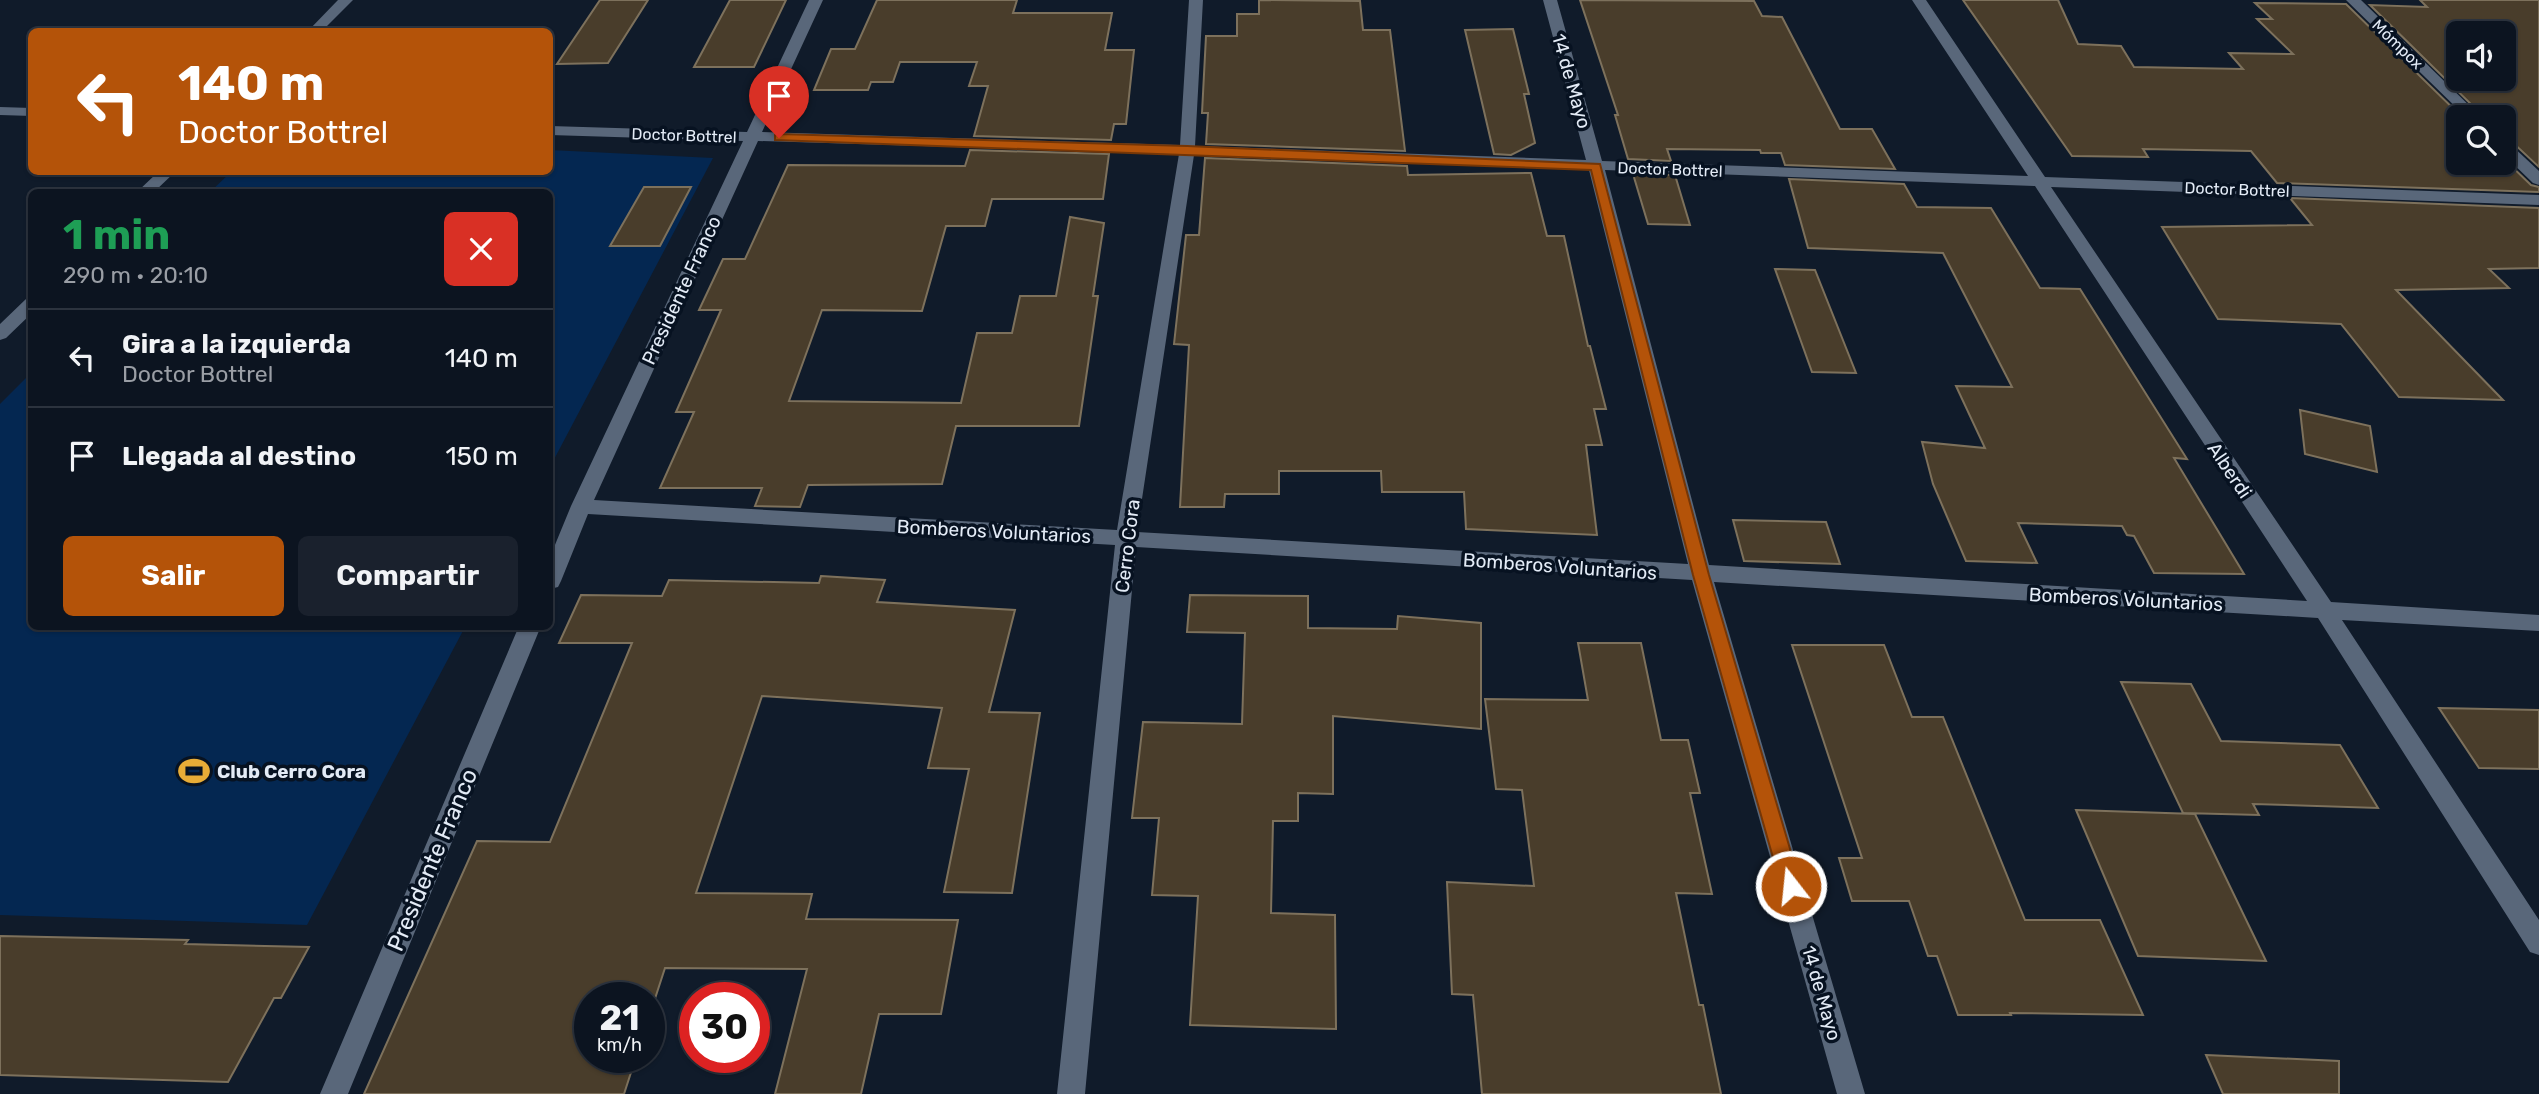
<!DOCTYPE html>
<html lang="es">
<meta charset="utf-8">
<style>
body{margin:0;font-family:Rubik,sans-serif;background:#1a212d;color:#f1f3f6;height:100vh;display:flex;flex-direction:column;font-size:26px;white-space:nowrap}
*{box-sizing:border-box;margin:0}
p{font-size:23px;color:#9a9ea5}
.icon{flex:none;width:38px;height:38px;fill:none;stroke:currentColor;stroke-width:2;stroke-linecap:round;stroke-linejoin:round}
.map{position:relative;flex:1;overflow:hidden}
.details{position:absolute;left:28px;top:189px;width:525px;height:441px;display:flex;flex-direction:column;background:#0c1420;border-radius:10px;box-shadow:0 2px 5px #0004,0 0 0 2px #2c333e}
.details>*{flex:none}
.banner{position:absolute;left:28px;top:28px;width:525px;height:147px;border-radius:10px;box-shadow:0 2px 5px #0004,0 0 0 2px #2c333e;background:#b45309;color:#fff;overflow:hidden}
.tools{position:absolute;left:2446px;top:21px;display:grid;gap:14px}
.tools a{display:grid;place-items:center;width:70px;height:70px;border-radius:10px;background:#0c1420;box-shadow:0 2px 5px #0004,0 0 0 2px #2c333e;font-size:35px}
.speed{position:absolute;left:574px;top:982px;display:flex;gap:14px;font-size:35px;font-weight:700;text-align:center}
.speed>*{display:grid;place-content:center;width:91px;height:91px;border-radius:50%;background:#0c1420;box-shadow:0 2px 5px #0004,0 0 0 2px #2c333e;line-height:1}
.speed small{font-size:18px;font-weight:400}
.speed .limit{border:10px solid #d22;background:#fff;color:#111}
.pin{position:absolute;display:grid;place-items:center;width:60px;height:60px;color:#fff;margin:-72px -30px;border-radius:50% 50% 50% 0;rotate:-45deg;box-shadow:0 0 7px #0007}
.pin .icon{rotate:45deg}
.me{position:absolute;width:77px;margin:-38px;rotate:344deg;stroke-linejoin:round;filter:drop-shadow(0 0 5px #0008)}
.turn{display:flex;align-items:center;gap:24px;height:147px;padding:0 35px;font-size:32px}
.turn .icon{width:91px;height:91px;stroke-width:2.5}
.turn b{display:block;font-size:49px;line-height:60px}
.round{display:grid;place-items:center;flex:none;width:74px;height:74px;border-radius:10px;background:#1a212d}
.headline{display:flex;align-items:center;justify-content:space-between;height:119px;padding:0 35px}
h1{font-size:42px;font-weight:700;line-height:52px;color:#1e9e55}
.cta{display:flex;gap:14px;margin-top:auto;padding:14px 35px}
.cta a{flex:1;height:80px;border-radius:10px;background:#b45309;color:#fff;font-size:28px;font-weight:700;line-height:80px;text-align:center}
.cta a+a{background:#1a212d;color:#f1f3f6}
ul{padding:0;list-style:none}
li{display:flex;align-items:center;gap:21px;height:98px;padding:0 35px;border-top:2px solid #2c333e}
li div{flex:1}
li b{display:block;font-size:26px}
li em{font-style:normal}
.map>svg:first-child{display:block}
</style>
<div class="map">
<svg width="2539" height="1094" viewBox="0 0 2539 1094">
<rect width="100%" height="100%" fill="#101b2a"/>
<path fill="#042751" d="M550 150 713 158 550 467V192H210L231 172H550Z
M31 373 32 626 465 627 307 925 0 915V404Z"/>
<path fill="#493d2b" stroke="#7d715c" stroke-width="2" fill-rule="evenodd" d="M600 0H648L608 63 557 64Z
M730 0H786L754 67H694Z
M877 0H1017L1013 13H1112L1105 50H1134L1126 124H1114L1111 140 974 136 988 86H969L977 62H900L893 82H871L868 90H814L831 49H855Z
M1259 0 1360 1 1363 30H1390L1405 151 1206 144 1208 113H1202L1206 36H1237V14H1259Z
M1580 0 1754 1 1762 16 1782 17 1840 129H1872L1895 169 1785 165 1781 153H1761L1760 150 1667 149 1671 161 1628 159 1615 115H1618Z
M1963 0H2058L2078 44 2121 46 2134 67 2243 69 2229 53 2293 54 2257 19H2272L2255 3 2346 4 2462 117H2459V163H2504V159L2531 185 2539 187V192L2277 183 2251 151 2143 149 2148 157 2072 156Z
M2420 0H2539V167L2511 141 2504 139V117H2484L2370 5 2427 7ZM2459 33H2504V79H2459Z
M1513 29 1529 94H1524L1535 143 1511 155 1494 154 1465 30Z
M970 150 1109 154 1103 199H992L985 226H946L922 311 822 310 789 401 961 403 977 333H1012L1020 296H1056L1070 217 1104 223 1093 296H1098L1079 426H956L942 484 808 485 800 507 755 506 762 488H660L694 412H676L721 310H699L723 259H745L788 165 965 166Z
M1205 158 1407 166 1408 175 1531 173 1547 236H1564L1588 346H1590L1606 409H1594L1602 445H1586L1597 535 1466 529 1464 492H1382L1381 471H1279V494H1225L1224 507H1180L1189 345 1174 344 1186 235H1199Z
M1633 174 1675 175 1690 225 1648 224Z
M1789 179 1904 184 1917 207 1991 208 2040 288 2080 289 2187 459 2174 458 2244 574 2154 573 2134 536 2127 535 2122 526 2018 523 2037 563 1966 561 1933 484 1922 442 1985 448 1956 386 2012 387 1943 253 1808 248Z
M644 187H691L660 246H610Z
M2290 198 2539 208V268L2489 269 2509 288 2396 290 2503 400 2399 397 2341 324 2218 319 2162 227 2312 225Z
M1775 269 1815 270 1856 373 1812 372Z
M2300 410 2370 426 2377 472 2305 454Z
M1733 520 1826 522 1840 564 1744 561Z
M821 576 885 580 877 602 1015 610 989 712 1040 713 1012 893 944 892 969 769 928 768 942 708 762 696 696 893 812 894 806 919 958 920 941 1014H879L861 1094H775L807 969 665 968 649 1017V998H590V1057H636L624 1094H364L477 841 550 842 632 643H559L581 595 662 596 669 580 819 583Z
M1190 595 1308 596V628L1397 629 1398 616 1481 623V729L1333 716V794L1298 793V821H1273L1271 913 1335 915 1336 1029 1190 1025 1198 896 1152 895 1159 818H1132L1143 722 1242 724 1245 633 1187 632Z
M1578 643H1641L1661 740H1688L1700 793H1690L1712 894 1676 893 1699 1005H1703L1721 1094H1482L1473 995 1452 994 1447 882 1534 886 1522 790 1496 789 1485 699 1588 700Z
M1792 645H1884L1912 717H1943L2025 920H2100L2143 1015 2010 1013 2011 1015H1958L1937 956H1928L1909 901H1852L1839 858H1862Z
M2121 682 2191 684 2221 741 2340 745 2378 808 2253 804 2259 815 2183 813Z
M2439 708 2539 710V769L2479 768Z
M2076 810 2195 814 2266 961 2138 956Z
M0 936 188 940 185 944 309 947 281 998H274L228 1082 0 1075Z
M2206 1055 2339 1061V1094H2223Z"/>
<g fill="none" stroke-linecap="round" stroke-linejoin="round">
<path fill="#59677a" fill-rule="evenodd" d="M338 0H353L321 32H307Z
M809 0H823L762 132 1180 145 1189 0H1203L1195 146 1586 160 1543 0H1557L1602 161 2028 176 1912 0H1926L2045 177 2539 195V205L2051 187 2331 602 2539 615V631L2342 620 2539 920V955L2530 952 2318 618 1714 582 1865 1094H1837L1692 580 1136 547 1085 1094H1057L1115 545 588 514 561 581 558 587 550 589V557L571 506 743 141 550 135V126L747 132ZM758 141 1179 154 1117 530 594 500ZM1194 155 1589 170 1688 564 1137 532ZM1605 170 2035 186 2307 601 1709 565Z
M2346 0H2361L2481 117H2466Z
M0 107 32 108V116L0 115Z
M2504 141 2509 143 2539 171V185L2533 183 2504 155Z
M158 172H175L154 192H137Z
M32 298V313L6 338 0 340V324L26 299Z
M519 626H541L348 1094H320Z"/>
</g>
<path fill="#b45309" stroke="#753606" stroke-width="2" d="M779 134 1187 146 1600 164 1709 575 1801 886 1798 892 1791 895 1784 892 1781 886 1693 575 1591 170 775 140V135Z"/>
<defs>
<symbol id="stadium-bare" viewBox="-9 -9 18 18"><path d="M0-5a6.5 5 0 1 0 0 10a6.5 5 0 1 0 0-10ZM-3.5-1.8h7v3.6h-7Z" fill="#e7ac37" stroke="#071221" stroke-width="2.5" paint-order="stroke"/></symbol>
</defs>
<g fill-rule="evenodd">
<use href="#stadium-bare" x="172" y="749" width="44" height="44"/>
</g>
<g text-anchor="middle" stroke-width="7" stroke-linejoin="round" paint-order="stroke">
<g font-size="16" fill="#e3ebf6" stroke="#071221">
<text transform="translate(2398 44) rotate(44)" y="6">Mómpox</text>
<text transform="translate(684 135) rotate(2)" y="6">Doctor Bottrel</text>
<text transform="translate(1670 169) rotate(2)" y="6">Doctor Bottrel</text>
<text transform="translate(2237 189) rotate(2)" y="6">Doctor Bottrel</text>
</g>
<g font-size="19" fill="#e3ebf6" stroke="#071221">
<text transform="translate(1572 81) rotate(74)" y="7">14 de Mayo</text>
<text transform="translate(681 290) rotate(-65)" y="7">Presidente Franco</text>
<text transform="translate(2230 470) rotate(56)" y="7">Alberdi</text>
<text transform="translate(994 531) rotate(3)" y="7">Bomberos Voluntarios</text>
<text transform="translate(1127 546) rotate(-83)" y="7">Cerro Cora</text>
<text transform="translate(1560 566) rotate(4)" y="7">Bomberos Voluntarios</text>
<text transform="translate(2126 599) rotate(3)" y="7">Bomberos Voluntarios</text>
<text transform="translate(1822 993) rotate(74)" y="7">14 de Mayo</text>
</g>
<g font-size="19" font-weight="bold" fill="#e3ebf6" stroke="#071221" text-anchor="start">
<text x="217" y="778">Club Cerro Cora</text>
</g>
<g font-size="23" fill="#e3ebf6" stroke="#071221">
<text transform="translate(432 860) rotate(-67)" y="8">Presidente Franco</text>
</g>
</g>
</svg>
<div class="tools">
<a><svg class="icon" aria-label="sound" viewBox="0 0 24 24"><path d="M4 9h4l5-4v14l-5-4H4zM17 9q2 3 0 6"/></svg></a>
<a><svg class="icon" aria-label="search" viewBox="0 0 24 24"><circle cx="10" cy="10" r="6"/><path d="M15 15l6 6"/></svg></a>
</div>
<div class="speed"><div>21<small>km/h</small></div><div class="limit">30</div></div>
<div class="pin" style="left:779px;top:138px;background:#d93025"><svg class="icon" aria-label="arrive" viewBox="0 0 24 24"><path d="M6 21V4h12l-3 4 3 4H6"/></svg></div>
<svg class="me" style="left:1791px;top:886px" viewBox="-20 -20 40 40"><circle r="17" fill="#b45309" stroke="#fff" stroke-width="3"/><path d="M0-11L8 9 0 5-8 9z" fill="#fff"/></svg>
<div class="banner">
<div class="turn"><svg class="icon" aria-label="left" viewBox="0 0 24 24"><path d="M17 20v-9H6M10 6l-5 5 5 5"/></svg><div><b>140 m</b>Doctor Bottrel</div></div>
</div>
<section class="details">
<div class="headline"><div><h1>1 min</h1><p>290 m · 20:10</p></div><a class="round" style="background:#d93025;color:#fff"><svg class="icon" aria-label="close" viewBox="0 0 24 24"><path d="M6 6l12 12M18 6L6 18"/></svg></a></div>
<ul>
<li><svg class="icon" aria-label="left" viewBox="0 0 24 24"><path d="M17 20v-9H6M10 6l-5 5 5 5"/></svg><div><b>Gira a la izquierda</b><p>Doctor Bottrel</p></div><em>140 m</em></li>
<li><svg class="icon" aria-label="arrive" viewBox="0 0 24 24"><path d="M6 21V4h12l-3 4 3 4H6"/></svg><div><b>Llegada al destino</b></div><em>150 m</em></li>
</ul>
<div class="cta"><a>Salir</a><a>Compartir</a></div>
</section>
</div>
